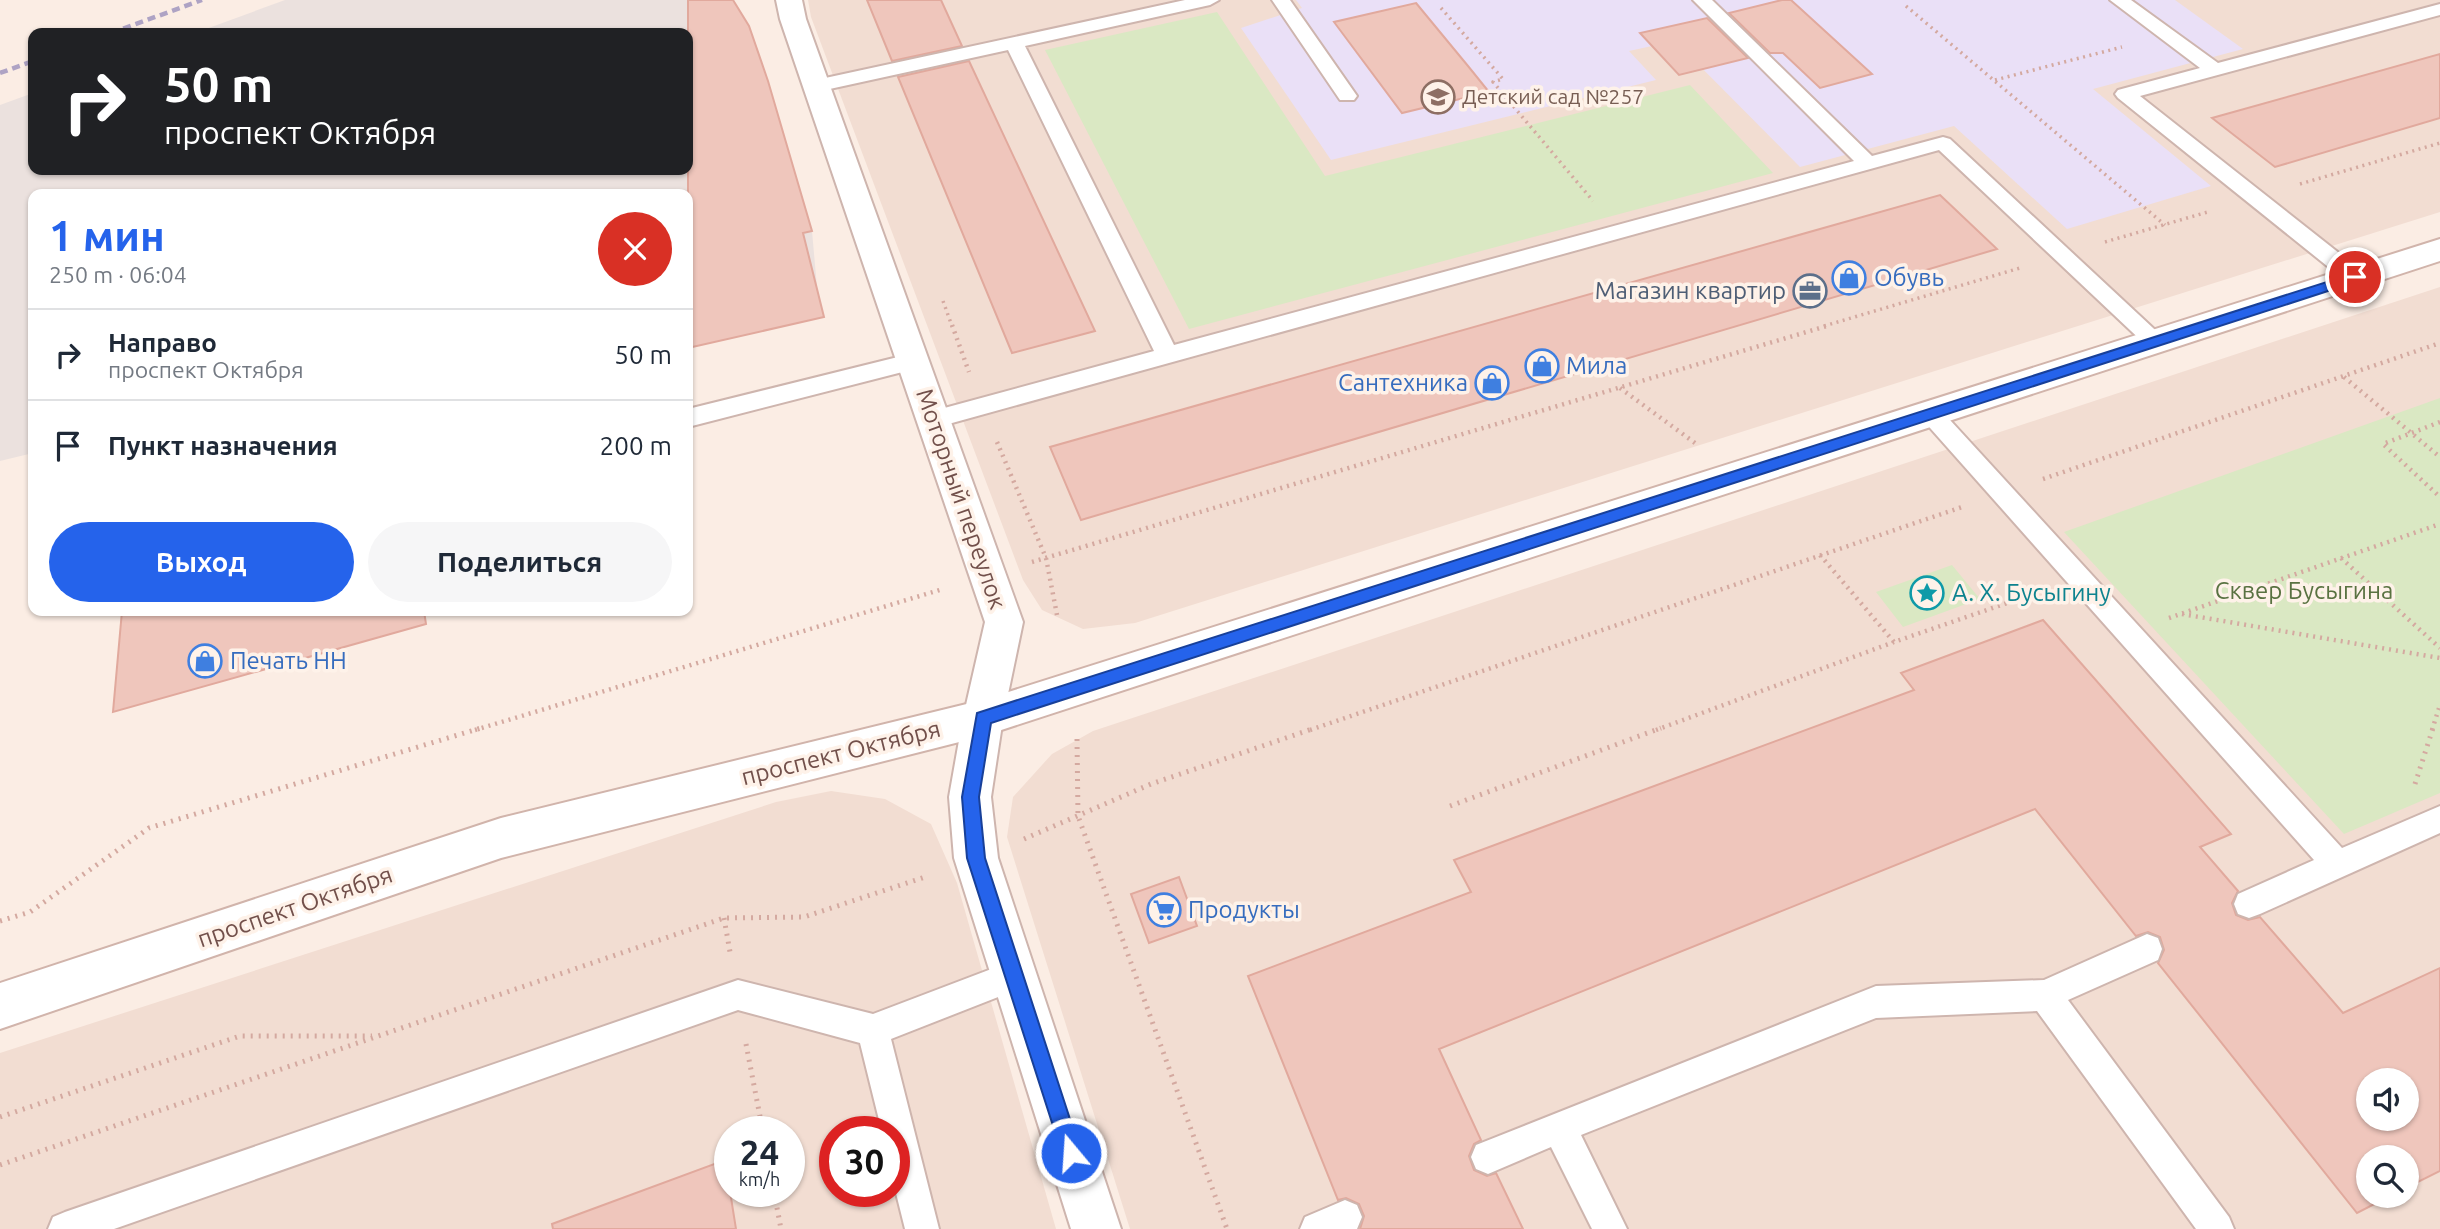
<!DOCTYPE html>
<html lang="ru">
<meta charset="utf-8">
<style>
body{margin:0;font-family:Ubuntu,sans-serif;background:#f6f6f7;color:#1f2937;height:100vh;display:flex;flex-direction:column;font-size:26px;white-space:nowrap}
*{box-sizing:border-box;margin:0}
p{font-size:23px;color:#747a83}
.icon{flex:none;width:38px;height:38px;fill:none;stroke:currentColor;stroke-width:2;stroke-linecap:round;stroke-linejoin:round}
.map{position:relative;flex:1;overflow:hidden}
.panel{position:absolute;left:28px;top:189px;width:665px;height:427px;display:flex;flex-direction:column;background:#fff;border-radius:14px;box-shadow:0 2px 5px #0004}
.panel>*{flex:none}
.banner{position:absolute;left:28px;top:28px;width:665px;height:147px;border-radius:14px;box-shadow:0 2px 5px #0004;background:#202124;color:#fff;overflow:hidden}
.controls{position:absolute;left:2356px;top:1068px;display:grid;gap:14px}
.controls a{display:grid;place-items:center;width:63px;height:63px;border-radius:50%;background:#fff;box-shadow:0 2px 5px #0004;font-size:35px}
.speed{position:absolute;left:714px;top:1116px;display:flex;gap:14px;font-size:35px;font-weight:700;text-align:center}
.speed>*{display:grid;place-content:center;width:91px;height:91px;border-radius:50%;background:#fff;box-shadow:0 2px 5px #0004;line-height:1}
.speed small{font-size:18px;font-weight:400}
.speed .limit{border:10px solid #d22;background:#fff;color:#111}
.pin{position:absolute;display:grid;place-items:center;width:60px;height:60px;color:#fff;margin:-30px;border:4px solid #fff;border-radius:50%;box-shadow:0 2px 7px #0007}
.me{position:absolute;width:77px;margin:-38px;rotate:342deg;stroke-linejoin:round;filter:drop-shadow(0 0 5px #0008)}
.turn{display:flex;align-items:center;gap:24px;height:147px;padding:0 21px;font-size:32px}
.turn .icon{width:91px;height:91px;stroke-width:2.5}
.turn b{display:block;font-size:49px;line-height:60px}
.round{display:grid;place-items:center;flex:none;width:74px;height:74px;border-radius:37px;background:#f6f6f7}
.headline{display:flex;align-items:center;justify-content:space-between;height:119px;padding:0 21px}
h1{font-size:42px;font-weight:700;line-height:52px;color:#2563eb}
.cta{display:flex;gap:14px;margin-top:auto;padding:14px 21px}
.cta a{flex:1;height:80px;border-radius:42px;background:#2563eb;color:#fff;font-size:28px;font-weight:700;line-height:80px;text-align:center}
.cta a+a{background:#f6f6f7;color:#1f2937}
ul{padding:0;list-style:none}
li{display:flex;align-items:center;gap:21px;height:91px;padding:0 21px;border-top:2px solid #e0e1e3}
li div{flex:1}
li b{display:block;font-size:26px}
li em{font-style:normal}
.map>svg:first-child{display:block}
</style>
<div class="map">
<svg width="2440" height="1229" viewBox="0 0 2440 1229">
<rect width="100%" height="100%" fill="#fbede4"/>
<path fill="#f2ddd2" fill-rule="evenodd" d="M808 0H2440V212L1135 623 1083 629 1042 610 1023 580 811 17Z
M2440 287V1229H1130L1007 837 1013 797 1052 754 1093 731ZM2368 1080H2406V1118H2368ZM2368 1157H2406V1195H2368Z
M831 791 885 799 931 824 957 883 1056 1229H0V1053L776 802ZM730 1132H789V1192H730ZM835 1132H894V1192H835Z"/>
<path fill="#ebe1de" d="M285 0H733L753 37 768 81 812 231 817 287 824 317 688 348V194H33V453L0 461V105L33 93V170H688V33H195Z"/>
<path fill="#eae0f7" d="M1296 0H2175L2243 49 2093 89 2211 186 2067 229 1954 126 1800 167 1675 41 1629 51 1656 80 1331 160 1241 28 1302 8Z"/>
<path fill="#dae8c3" d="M1217 12 1325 176 1690 85 1773 173 1189 329 1045 50Z
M2440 398V793L2344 834 2064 532Z
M1952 565 1980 599 1903 627 1876 592Z"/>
<path fill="#efc6bc" stroke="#e1a99d" stroke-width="2" fill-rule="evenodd" d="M688 0H733L749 26 768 81 812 231 803 233 824 317 688 348Z
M867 0H941L962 46 892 61Z
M1782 0H1791L1872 74 1820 88 1783 53H1770L1729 13Z
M1416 3 1468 66 1489 92 1402 113 1334 22Z
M1707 18 1748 58 1679 75 1640 33Z
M2440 54V118L2275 167 2212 118Z
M969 61 1095 331 1012 353 898 77Z
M1940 195 1997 249 1081 520 1050 447Z
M122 611H424L426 624 113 712Z
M2043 620 2231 834 2200 847 2238 891 2232 903 2236 915 2248 920 2260 917 2343 1013 2440 968V1171L2406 1188V1157H2368V1195H2392L2357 1213 2158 963 2164 950 2160 937 2148 932 2136 936 2035 809 1439 1049 1481 1140 1474 1144 1469 1156 1474 1170 1487 1176 1496 1173 1523 1229H1360L1364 1216 1359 1204 1346 1198 1338 1200 1248 976 1471 892 1454 860 1914 690 1901 673ZM2368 1080H2406V1118H2368Z
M1179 877 1197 926 1149 943 1131 894Z
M725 1160 736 1229H553L552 1224Z"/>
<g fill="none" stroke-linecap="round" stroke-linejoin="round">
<defs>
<path id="lane" d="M1185 0H1219L1210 5 1025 46 1174 345 1854 161 1693 0H1712L1872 156 1943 137 1950 139 2167 341 2164 347 2156 349 2148 347 1939 150 934 428 926 425 922 419 926 413 1154 351 1008 50 816 92 806 86 816 80Z
M1272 0H1290L1357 96 1354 100H1340Z
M2110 0H2131L2218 63 2440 4V15L2140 96 2363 272 2366 277 2363 282 2355 284 2347 282 2118 98 2115 94 2118 90 2200 68Z
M914 353 922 355 925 361 922 367 688 427V409Z
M1931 405 1939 408 2342 848 2440 806V833L2260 914 2249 918 2238 914 2234 904 2238 894 2314 860 1923 420 1919 414 1923 408Z
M2147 934 2158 938 2162 949 2158 960 2068 1000 2229 1217 2234 1229H2196L2037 1011 1876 1018 1581 1135 1627 1229H1592L1551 1147 1488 1174 1476 1169 1471 1157 1476 1145 1876 986 2044 980Z
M1015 960 1026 964 1031 975 1026 986 891 1039 939 1229H905L894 1185V1132H882L860 1043 738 1010 114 1229H48L53 1217 65 1212 738 980 873 1014Z
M1345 1200 1357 1205 1362 1217 1357 1229H1300L1305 1217Z"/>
<path id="street" d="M776 0H802L806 19 1023 622 1003 718 991 797 998 858 1121 1229H1071L954 858 949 797 963 718 985 622 780 19Z"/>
<path id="secondary" d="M2440 239V261L983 736 501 858 0 1029V983L501 818 983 700Z"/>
</defs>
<use href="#lane" stroke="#ceb5ae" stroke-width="4"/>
<use href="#street" stroke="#ceb5ae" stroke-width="4"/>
<use href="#secondary" stroke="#d1b4ab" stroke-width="4"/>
<path stroke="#d4a9a0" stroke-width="3.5" stroke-dasharray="2 4.5" stroke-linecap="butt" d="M1906 6 2165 225
M1441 8 1503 79 1493 82 1593 201
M1995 80 2122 47
M2300 184 2440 143
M2105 242 2211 211
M943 301 952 326
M1824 326 2020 268"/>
<path stroke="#d4a9a0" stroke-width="4.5" stroke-dasharray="2 5" stroke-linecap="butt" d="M952 325 969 372
M2344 377 2440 457
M1620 388 1695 443
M2440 422 2383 444 2440 497
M997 442 1046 558 1057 615
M2043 479 2440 343
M1820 555 1894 642 2036 593
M2341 558 2440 648
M1032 562 1830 325
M2182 614 2440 658
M2169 618 2440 524
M475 730 943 589
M1310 730 1962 507
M1656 730 1894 642
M2432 730 2440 705"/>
<path stroke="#d4a9a0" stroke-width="5" stroke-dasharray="2 6" stroke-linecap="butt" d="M1077 739 1078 816 1227 1229
M2415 784 2433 728
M1450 806 1661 728
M1024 839 1151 784 1315 728
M724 918 730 952
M0 921 30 912 149 828 481 728
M746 1044 763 1132
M0 1117 240 1036H372
M0 1165 724 918 804 917 928 876
M774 1192 781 1229"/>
<use href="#lane" fill="#fff" fill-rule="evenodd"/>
<use href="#street" fill="#fff" fill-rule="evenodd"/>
<use href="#secondary" fill="#fff" fill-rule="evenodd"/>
<path stroke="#aea3c4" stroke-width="4.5" stroke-dasharray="8 5" stroke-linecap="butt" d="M111 33 202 0
M0 73 33 61"/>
</g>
<path fill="#2563eb" stroke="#184099" stroke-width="2" d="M2355 273 2361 277 2359 281 991 723 979 797 985 858 1081 1153 1079 1160 1071 1163 1064 1160 967 858 962 797 977 713Z"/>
<defs>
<symbol id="school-ring" viewBox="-11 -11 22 22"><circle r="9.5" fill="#fef2e9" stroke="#8d6e63" stroke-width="1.5"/><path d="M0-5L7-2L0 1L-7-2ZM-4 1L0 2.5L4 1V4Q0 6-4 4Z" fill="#8d6e63"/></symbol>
<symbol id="shop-ring" viewBox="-11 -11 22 22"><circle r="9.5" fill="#fef2e9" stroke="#3f7fe0" stroke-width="1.5"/><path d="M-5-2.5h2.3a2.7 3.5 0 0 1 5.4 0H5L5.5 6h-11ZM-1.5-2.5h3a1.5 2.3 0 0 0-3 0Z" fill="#3f7fe0"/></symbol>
<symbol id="office-ring" viewBox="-11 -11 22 22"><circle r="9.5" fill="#fef2e9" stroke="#5c6f8a" stroke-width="1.5"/><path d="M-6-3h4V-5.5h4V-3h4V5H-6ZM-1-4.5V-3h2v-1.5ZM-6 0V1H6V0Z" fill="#5c6f8a"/></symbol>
<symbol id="sight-ring" viewBox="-11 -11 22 22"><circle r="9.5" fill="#fef2e9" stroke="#0f9aa8" stroke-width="1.5"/><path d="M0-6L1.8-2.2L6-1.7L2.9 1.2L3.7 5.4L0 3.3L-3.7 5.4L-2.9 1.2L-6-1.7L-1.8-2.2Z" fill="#0f9aa8"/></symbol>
<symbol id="supermarket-ring" viewBox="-11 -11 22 22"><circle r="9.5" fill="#fef2e9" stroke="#3f7fe0" stroke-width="1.5"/><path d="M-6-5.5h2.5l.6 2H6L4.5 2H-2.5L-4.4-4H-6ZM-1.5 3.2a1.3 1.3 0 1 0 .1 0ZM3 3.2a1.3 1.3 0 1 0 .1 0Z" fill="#3f7fe0"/></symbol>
</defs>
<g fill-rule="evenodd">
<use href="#school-ring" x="1419" y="78" width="38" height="38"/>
<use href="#shop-ring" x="1830" y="259" width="38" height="38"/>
<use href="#office-ring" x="1791" y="272" width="38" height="38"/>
<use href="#shop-ring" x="1523" y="347" width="38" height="38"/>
<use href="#shop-ring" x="1473" y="364" width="38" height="38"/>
<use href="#sight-ring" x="1908" y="574" width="38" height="38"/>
<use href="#shop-ring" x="186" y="642" width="38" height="38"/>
<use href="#supermarket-ring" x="1145" y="891" width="38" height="38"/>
</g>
<g text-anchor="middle" stroke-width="7" stroke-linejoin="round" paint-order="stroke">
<g font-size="21" fill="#785e54" stroke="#fef2e9" text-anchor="start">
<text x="1462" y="104">Детский сад №257</text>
</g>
<g font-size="24" fill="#366cbe" stroke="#fef2e9" text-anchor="start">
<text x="1874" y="286">Обувь</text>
<text x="1566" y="374">Мила</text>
<text x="1468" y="391" text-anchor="end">Сантехника</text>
<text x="230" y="669">Печать НН</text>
<text x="1188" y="918">Продукты</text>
</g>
<g font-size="24" fill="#4e5e75" stroke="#fef2e9" text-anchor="end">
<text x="1786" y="299">Магазин квартир</text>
</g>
<g font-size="24" fill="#72504b" stroke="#fef2e9">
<text transform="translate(961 499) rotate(71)" y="8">Моторный переулок</text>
<text transform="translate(841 753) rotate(-14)" y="8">проспект Октября</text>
<text transform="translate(295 907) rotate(-19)" y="8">проспект Октября</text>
</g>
<g font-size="24" fill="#597241" stroke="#fef2e9">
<text x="2304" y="599">Сквер Бусыгина</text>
</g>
<g font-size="24" fill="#0d838f" stroke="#fef2e9" text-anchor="start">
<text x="1952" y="601">А. Х. Бусыгину</text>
</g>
</g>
</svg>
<div class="controls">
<a><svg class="icon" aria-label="sound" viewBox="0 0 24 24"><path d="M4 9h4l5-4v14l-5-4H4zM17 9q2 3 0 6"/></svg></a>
<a><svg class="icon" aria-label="search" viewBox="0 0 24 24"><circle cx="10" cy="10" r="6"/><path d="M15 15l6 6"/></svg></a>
</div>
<div class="speed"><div>24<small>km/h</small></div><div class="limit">30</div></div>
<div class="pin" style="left:2355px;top:277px;background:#d93025"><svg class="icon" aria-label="arrive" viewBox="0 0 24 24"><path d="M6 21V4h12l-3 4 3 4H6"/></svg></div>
<svg class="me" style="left:1071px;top:1153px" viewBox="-20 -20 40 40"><circle r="17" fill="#2563eb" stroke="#fff" stroke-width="3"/><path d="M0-11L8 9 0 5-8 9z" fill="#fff"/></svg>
<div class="banner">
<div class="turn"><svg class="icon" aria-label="right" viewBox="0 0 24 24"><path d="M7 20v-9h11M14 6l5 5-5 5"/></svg><div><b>50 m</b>проспект Октября</div></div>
</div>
<section class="panel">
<div class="headline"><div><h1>1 мин</h1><p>250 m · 06:04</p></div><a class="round" style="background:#d93025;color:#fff"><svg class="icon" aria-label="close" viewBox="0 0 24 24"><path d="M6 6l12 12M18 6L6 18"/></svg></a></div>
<ul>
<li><svg class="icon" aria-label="right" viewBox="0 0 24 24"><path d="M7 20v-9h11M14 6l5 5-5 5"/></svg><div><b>Направо</b><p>проспект Октября</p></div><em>50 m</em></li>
<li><svg class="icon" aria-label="arrive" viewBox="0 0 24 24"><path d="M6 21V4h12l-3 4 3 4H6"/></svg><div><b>Пункт назначения</b></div><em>200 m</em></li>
</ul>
<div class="cta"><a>Выход</a><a>Поделиться</a></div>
</section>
</div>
